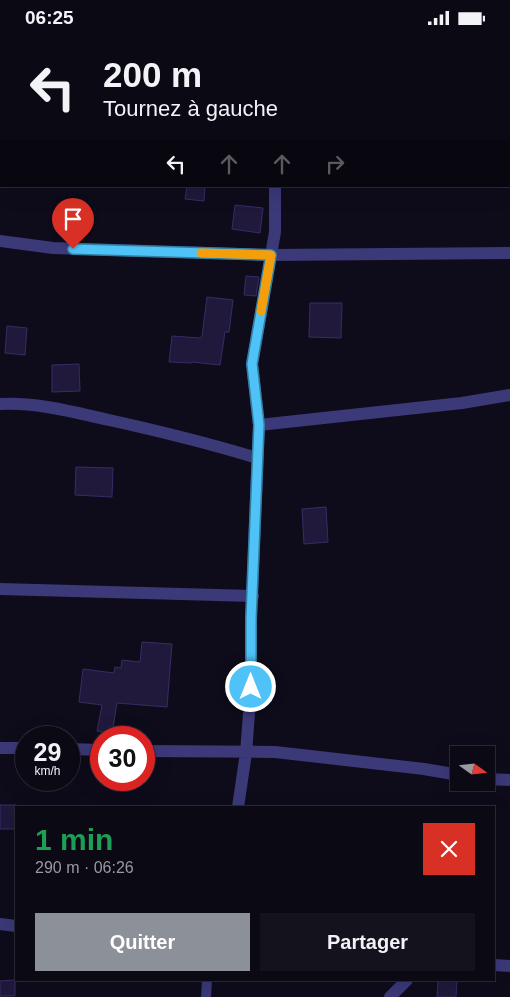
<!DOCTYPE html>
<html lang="fr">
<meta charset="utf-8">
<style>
body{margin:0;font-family:Helvetica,sans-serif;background:#13121d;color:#f1f3f6;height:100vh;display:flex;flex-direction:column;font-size:19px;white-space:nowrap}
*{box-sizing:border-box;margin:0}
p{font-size:16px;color:#999aa0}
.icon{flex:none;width:28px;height:28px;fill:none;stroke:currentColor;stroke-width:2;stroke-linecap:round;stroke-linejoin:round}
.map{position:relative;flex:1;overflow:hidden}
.sheet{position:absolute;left:15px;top:771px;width:480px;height:175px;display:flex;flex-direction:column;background:#0a0914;border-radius:0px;box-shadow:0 5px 20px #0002,0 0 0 1px #2a2a34}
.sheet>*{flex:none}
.guide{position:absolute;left:0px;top:0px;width:510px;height:152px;box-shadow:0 5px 20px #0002,0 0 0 1px #2a2a34;background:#0a0914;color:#f1f3f6;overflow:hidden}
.needle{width:32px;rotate:105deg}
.buttons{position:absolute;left:450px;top:711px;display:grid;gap:10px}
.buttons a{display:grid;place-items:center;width:45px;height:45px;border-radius:0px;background:#0a0914;box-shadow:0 5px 20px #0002,0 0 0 1px #2a2a34;font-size:25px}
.speed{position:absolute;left:15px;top:691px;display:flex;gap:10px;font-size:25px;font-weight:700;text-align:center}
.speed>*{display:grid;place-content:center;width:65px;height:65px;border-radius:50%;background:#0a0914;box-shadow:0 5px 20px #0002,0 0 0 1px #2a2a34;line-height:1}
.speed small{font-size:12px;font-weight:400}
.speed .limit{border:8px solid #d22;background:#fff;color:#111}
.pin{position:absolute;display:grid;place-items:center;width:42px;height:42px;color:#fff;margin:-51px -21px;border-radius:50% 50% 50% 0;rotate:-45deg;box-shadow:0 0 5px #0007}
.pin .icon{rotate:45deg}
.me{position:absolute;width:55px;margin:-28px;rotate:0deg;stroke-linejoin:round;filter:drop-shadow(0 0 4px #0008)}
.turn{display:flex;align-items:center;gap:18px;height:105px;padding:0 20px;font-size:22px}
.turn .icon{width:65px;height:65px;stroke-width:2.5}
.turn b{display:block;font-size:35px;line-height:42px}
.lanes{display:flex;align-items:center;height:48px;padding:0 20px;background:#0003;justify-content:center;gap:25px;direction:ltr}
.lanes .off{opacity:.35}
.round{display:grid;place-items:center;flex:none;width:52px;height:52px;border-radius:0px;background:#13121d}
.head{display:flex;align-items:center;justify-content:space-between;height:85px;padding:0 20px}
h1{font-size:30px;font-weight:800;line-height:38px;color:#1e9e55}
.button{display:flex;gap:10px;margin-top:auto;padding:10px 20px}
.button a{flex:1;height:58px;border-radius:0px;background:#8c9099;color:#fff;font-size:20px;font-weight:800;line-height:58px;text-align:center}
.button a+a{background:#13121d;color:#f1f3f6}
.status{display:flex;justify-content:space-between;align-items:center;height:35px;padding:0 25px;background:#0a0914;direction:ltr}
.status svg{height:14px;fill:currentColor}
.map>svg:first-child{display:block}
</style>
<div class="status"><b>06:25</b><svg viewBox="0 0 49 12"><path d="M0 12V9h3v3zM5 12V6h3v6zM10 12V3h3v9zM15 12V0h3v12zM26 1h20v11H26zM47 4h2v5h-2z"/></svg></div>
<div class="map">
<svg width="510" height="962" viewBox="0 0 510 962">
<rect width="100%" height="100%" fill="#0e0c1b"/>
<path fill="#20193b" stroke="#372c66" d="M187 151H205L204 166 185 164Z
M235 170 263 173 260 198 232 194Z
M246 241 259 242 256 261 244 260Z
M207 262 233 265 229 297H225L220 330 192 327V328L169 327 172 301 200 303 202 301Z
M310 268H342L341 303 309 302Z
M7 291 27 293 25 320 5 318Z
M79 329 80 356 52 357V330Z
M76 432 113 433 112 462 75 460Z
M326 472 328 507 304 509 302 474Z
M142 607 172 609 167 672 117 668 112 699 97 696 102 670 79 667 83 634 114 638 115 632 121 633 122 625 140 627Z
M0 770H16V794H0Z
M15 945V961H0V946Z
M438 945 457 946 456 962H437Z"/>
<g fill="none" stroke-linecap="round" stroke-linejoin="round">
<path stroke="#3b3978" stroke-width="10" d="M206 962 207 945"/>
<path stroke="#3b3978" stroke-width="12" d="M289 1 290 0
M0 45 1 44
M509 60H510
M0 206 53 213 271 220 510 218
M0 369C37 367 73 377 109 385 159 396 208 408 257 423
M259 390 462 368 510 360
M0 554 253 561
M0 713H26
M69 714 101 715
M144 716 275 717 424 734 459 740
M486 744 510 745
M238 772 246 718 251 652V584L259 390 252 329 275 197V151
M0 889 16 891
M494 930 510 931
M390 962 407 945"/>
</g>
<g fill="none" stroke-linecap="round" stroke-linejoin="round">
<defs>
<path id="route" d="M73 214 271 220 252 329 259 390 251 584V652"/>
</defs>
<use href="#route" stroke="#337fa1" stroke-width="12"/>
<use href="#route" stroke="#4fc3f7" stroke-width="9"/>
<path stroke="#f59e0b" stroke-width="9" d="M201 218 271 220 261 276"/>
</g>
</svg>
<div class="buttons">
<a><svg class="needle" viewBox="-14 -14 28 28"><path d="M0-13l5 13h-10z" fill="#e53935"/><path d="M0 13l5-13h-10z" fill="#999aa0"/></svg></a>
</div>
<div class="speed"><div>29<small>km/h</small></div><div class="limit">30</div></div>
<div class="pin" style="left:73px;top:214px;background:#d93025"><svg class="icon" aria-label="arrive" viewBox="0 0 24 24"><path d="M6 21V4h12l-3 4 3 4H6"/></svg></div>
<svg class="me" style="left:251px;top:652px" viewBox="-20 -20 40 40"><circle r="17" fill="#4fc3f7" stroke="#fff" stroke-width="3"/><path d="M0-11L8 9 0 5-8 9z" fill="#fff"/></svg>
<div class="guide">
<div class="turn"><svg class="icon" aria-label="left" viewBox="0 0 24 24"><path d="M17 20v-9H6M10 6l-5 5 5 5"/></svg><div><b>200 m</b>Tournez à gauche</div></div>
<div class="lanes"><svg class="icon" aria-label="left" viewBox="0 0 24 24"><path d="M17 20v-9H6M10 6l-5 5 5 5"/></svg><svg class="icon off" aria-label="ahead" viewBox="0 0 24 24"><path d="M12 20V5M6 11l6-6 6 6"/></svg><svg class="icon off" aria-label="ahead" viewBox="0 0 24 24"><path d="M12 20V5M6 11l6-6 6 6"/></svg><svg class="icon off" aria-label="right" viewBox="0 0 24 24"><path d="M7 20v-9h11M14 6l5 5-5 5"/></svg></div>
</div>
<section class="sheet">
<div class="head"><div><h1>1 min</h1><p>290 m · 06:26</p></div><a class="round" style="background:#d93025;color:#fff"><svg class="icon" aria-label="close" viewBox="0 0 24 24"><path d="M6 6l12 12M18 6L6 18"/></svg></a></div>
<div class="button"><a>Quitter</a><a>Partager</a></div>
</section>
</div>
